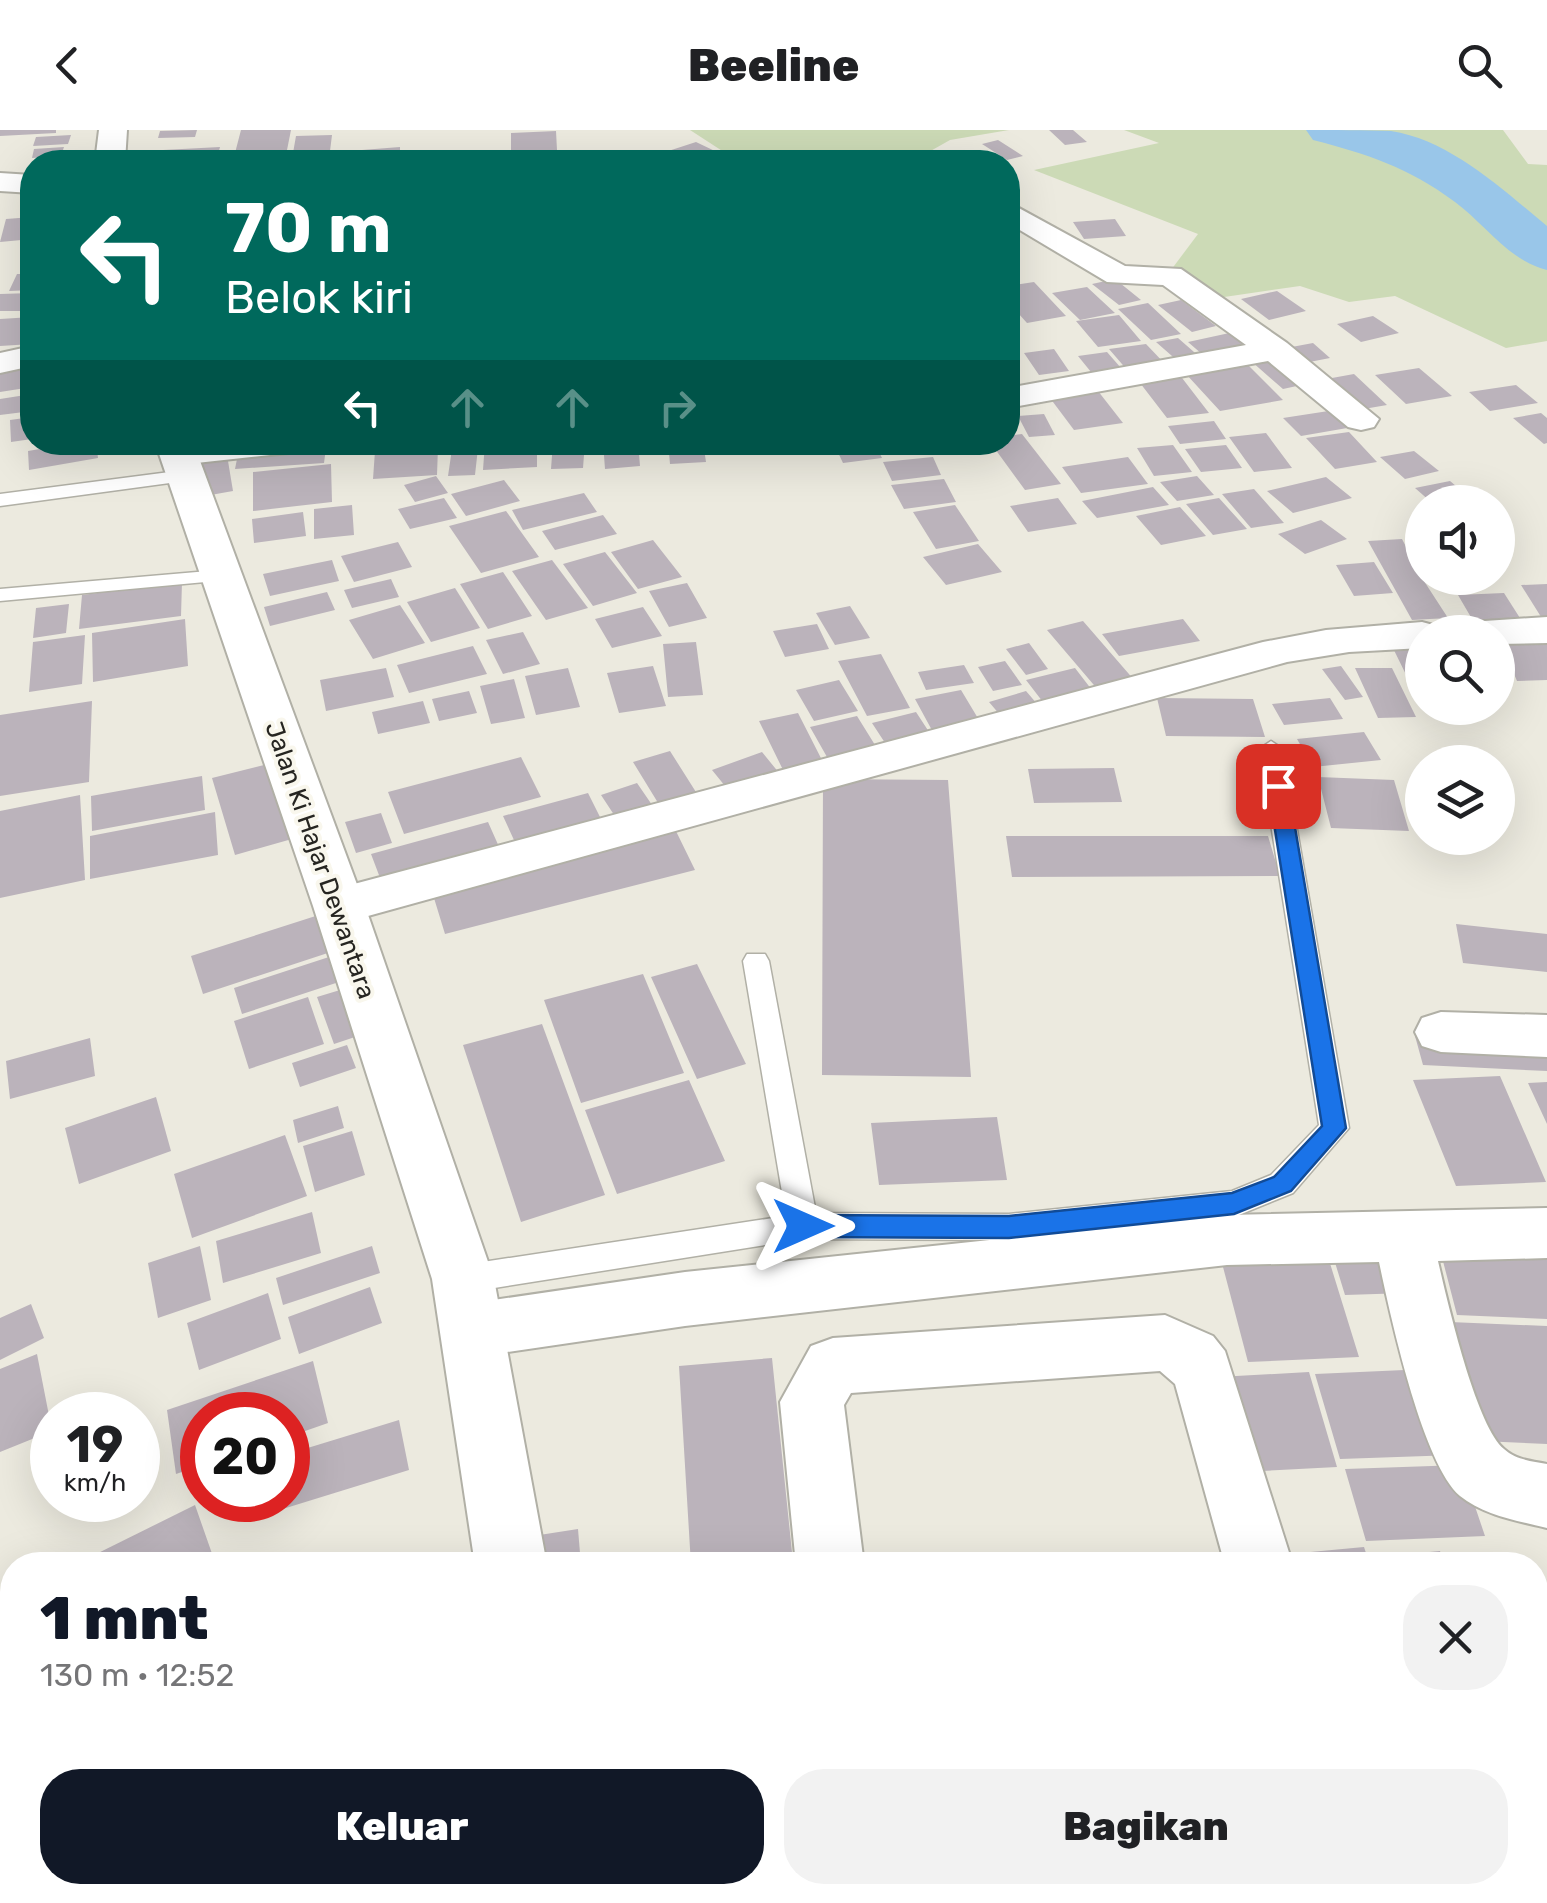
<!DOCTYPE html>
<html lang="id">
<meta charset="utf-8">
<style>
body{margin:0;font-family:Rubik,sans-serif;background:#f2f2f2;color:#202124;height:100vh;display:flex;flex-direction:column;font-size:38px;white-space:nowrap}
*{box-sizing:border-box;margin:0}
p{font-size:32px;color:#757577}
.icon{flex:none;width:55px;height:55px;fill:none;stroke:currentColor;stroke-width:2;stroke-linecap:round;stroke-linejoin:round}
.map{position:relative;flex:1;overflow:hidden}
.panel{position:absolute;left:0px;top:1422px;width:1548px;height:352px;display:flex;flex-direction:column;background:#fff;border-radius:40px 40px 0 0;box-shadow:0 10px 40px #0002}
.panel>*{flex:none}
.guide{position:absolute;left:20px;top:20px;width:1000px;height:305px;border-radius:40px;box-shadow:0 10px 40px #0002;background:#00695c;color:#fff;overflow:hidden}
.buttons{position:absolute;left:1405px;top:355px;display:grid;gap:20px}
.buttons a{display:grid;place-items:center;width:110px;height:110px;border-radius:50%;background:#fff;box-shadow:0 10px 40px #0002;font-size:50px}
.speed{position:absolute;left:30px;top:1262px;display:flex;gap:20px;font-size:50px;font-weight:700;text-align:center}
.speed>*{display:grid;place-content:center;width:130px;height:130px;border-radius:50%;background:#fff;box-shadow:0 10px 40px #0002;line-height:1}
.speed small{font-size:25px;font-weight:400}
.speed .limit{border:15px solid #d22;background:#fff;color:#111}
.pin{position:absolute;display:grid;place-items:center;width:85px;height:85px;color:#fff;margin:-42px;border-radius:20px;box-shadow:0 5px 15px #0006}
.me{position:absolute;width:110px;margin:-55px;rotate:90deg;stroke-linejoin:round;filter:drop-shadow(0 0 8px #0008)}
.turn{display:flex;align-items:center;gap:35px;height:210px;padding:0 40px;font-size:45px}
.turn .icon{width:130px;height:130px;stroke-width:2.5}
.turn b{display:block;font-size:70px;line-height:85px}
.lanes{display:flex;align-items:center;height:95px;padding:0 40px;background:#0003;justify-content:center;gap:50px;direction:ltr}
.lanes .off{opacity:.35}
.round{display:grid;place-items:center;flex:none;width:105px;height:105px;border-radius:40px;background:#f2f2f2}
.head{display:flex;align-items:center;justify-content:space-between;height:170px;padding:0 40px}
h1{font-size:60px;font-weight:800;line-height:75px;color:#111827}
.primary-button{display:flex;gap:20px;margin-top:auto;padding:20px 40px}
.primary-button a{flex:1;height:115px;border-radius:40px;background:#111827;color:#fff;font-size:40px;font-weight:800;line-height:115px;text-align:center}
.primary-button a+a{background:#f2f2f2;color:#202124}
header{display:flex;justify-content:space-between;align-items:center;height:130px;padding:0 40px;background:#fff;font-size:45px;font-weight:800}
.map>svg:first-child{display:block}
</style>
<header><svg class="icon" aria-label="back" viewBox="0 0 24 24"><path d="M15 5l-7 7 7 7"/></svg>Beeline<svg class="icon" aria-label="search" viewBox="0 0 24 24"><circle cx="10" cy="10" r="6"/><path d="M15 15l6 6"/></svg></header>
<div class="map">
<svg width="1547" height="1773" viewBox="0 0 1547 1773">
<rect width="100%" height="100%" fill="#eceadf"/>
<path fill="#ccdab6" d="M690 0H1009L950 10 911 32H902L727 24Z
M1124 0H1503L1528 34 1547 35V211L1506 218 1395 166 1349 172 1300 156 1190 172 1162 152 1198 104 1034 40 1159 13Z"/>
<g fill="none" stroke-linecap="round" stroke-linejoin="round">
<path fill="#99c6e9" fill-rule="evenodd" d="M1306 0C1333 0 1364 0 1391 1 1450 10 1502 59 1547 96V140C1509 131 1485 94 1455 72 1408 37 1367 24 1313 10Z"/>
</g>
<path fill="#bbb3bb" d="M0 0H56V3L0 6Z
M197 0 195 7 158 8 160 1Z
M241 0H291L287 20 235 23Z
M1049 0H1073L1087 12 1065 15Z
M556 1 557 20 511 22V3Z
M71 5 68 14 33 16 36 7Z
M332 5 330 21 293 23 296 6Z
M998 10 1023 26 1007 30 982 14Z
M696 12 719 23 691 32H671L656 25Z
M64 17 61 26 32 28 34 19Z
M220 17 216 32H159L163 20Z
M400 17V32H362V20Z
M468 25 467 32H430V26Z
M522 25V32H471V27Z
M32 87V109L0 112 6 89Z
M1115 89 1126 106 1084 109 1073 92Z
M17 144H32V160L9 161Z
M1115 149 1141 170 1119 175 1092 154Z
M1034 152 1066 186 1027 193 1008 172V156Z
M1087 157 1115 183 1080 190 1052 163Z
M1277 161 1306 181 1269 190 1241 169Z
M32 163 26 181H0V164Z
M1181 170 1216 196 1192 202 1158 175Z
M1148 173 1181 204 1151 210 1118 179Z
M1119 185 1141 211 1098 217 1076 191Z
M1373 186 1399 203 1361 212 1337 194Z
M32 187V214L0 216V189Z
M1234 202 1250 215 1203 225 1188 212Z
M1178 208 1202 229 1180 233 1156 212Z
M1313 213 1330 228 1299 234 1281 219Z
M1146 214 1166 235 1128 241 1109 219Z
M1054 219 1069 241 1039 245 1024 223Z
M1107 222 1121 238 1091 242 1078 226Z
M1274 227 1306 254 1283 259 1251 231Z
M32 234V257L0 262V239Z
M1247 234 1283 270 1220 281 1186 244Z
M1419 238 1452 266 1406 274 1375 245Z
M1179 244 1209 283 1167 288 1137 249Z
M1354 244 1387 275 1352 281 1321 250Z
M1516 255 1538 273 1490 281 1469 262Z
M1098 261 1123 293 1074 300 1050 268Z
M32 264V281L0 285V269Z
M1335 280 1353 297 1301 306 1283 288Z
M1541 283 1547 288V313L1544 314 1513 288Z
M1044 284 1055 305 1029 307 1018 286Z
M32 287V309L11 312 10 290Z
M1214 291 1226 309 1180 314 1168 296Z
M1349 302 1377 332 1335 339 1306 308Z
M1266 303 1292 338 1254 342 1229 307Z
M1022 304 1061 354 1025 360 990 312H1008V306Z
M81 312H96L98 328 29 340 28 321Z
M485 312H537V337L483 340Z
M553 312H585L583 338 551 339Z
M603 312H638L640 336 605 339Z
M668 312H703L706 332 670 334Z
M833 312H874L882 328 843 333Z
M1173 315 1192 342 1154 346 1137 318Z
M1226 315 1242 338 1201 342 1185 319Z
M438 317 437 345 373 349 375 321Z
M326 318 324 333 235 339 238 324Z
M478 318 475 345 448 346 452 319Z
M1414 321 1439 341 1405 349 1380 327Z
M227 325 233 361 205 366 199 330Z
M933 327 941 345 892 351 883 332Z
M1128 327 1148 354 1081 363 1062 337Z
M331 334 332 372 253 381V342Z
M436 346 448 363 415 372 404 355Z
M1197 346 1214 365 1177 371 1160 352Z
M1326 347 1352 368 1293 383 1267 361Z
M944 349 956 372 904 379 891 355Z
M504 350 520 371 466 386 451 364Z
M1450 351 1475 372H1431L1415 358Z
M1153 357 1169 375 1097 388 1082 371Z
M1254 359 1284 393 1251 398 1222 364Z
M584 363 597 382 523 400 512 380Z
M444 368 457 388 410 399 398 379Z
M1058 368 1077 394 1028 402 1010 376Z
M1219 368 1247 399 1213 405 1186 374Z
M352 375 354 405 314 409V379Z
M955 375 979 411 936 419 913 382Z
M1180 377 1206 406 1161 415 1136 386Z
M506 381 539 427 481 443 449 396Z
M303 382 306 406 254 413 252 389Z
M603 385 617 404 555 420 542 401Z
M1321 390 1347 409 1305 424 1278 404Z
M1402 409 1422 448 1448 488 1412 490 1368 411Z
M653 410 682 447 638 459 611 422Z
M398 412 412 437 354 452 341 426Z
M978 414 1002 442 946 455 923 427Z
M605 422 637 463 593 476 563 434Z
M332 430 339 451 270 466 263 444Z
M552 430 588 478 546 490 512 441Z
M1374 432 1393 463 1354 466 1336 435Z
M503 442 532 486 488 499 460 454Z
M391 449 399 467 352 478 344 460Z
M182 452 181 486 79 499 82 465Z
M687 453 707 488 669 497 649 461Z
M1547 454V490H1543L1521 455Z
M455 458 480 498 431 512 407 472Z
M327 462 335 480 270 496 264 477Z
M1504 463 1527 499 1479 501 1458 465Z
M69 474 66 503 33 508 36 478Z
M400 475 425 513 373 529 349 490Z
M850 476 870 508 835 515 816 483Z
M643 477 662 506 612 518 595 489Z
M185 489 188 536 93 552 92 503Z
M1183 489 1200 511 1119 526 1102 504Z
M1083 491 1135 551 1099 561 1047 500Z
M817 494 829 519 785 527 773 501Z
M523 502 540 534 503 544 486 510Z
M85 505 82 554 29 562 33 512Z
M1498 506H1547V550L1517 551Z
M1422 509V562L1415 563 1389 510Z
M696 512 703 565 668 567 663 514Z
M1029 513 1048 539 1026 545 1006 519Z
M473 516 487 544 409 563 397 535Z
M881 524 910 578 867 586 838 531Z
M1005 531 1022 555 993 561 978 537Z
M964 535 974 553 926 560 918 542Z
M653 536 666 576 619 583 607 543Z
M1341 536 1363 567 1345 570 1322 539Z
M386 538 394 567 326 581 320 550Z
M568 538 580 577 536 585 525 546Z
M1075 538 1095 564 1046 576 1026 550Z
M1355 538H1392L1416 587 1378 588Z
M514 549 525 588 491 594 480 556Z
M839 550 858 581 814 591 796 560Z
M961 560 982 595 934 604 915 569Z
M469 561 477 583 439 591 432 569Z
M1026 561 1044 582 1006 592 989 572Z
M1157 568 1253 569 1265 607 1166 606Z
M1330 568 1343 589 1284 595 1272 574Z
M92 571 89 652 0 666V585Z
M423 571 430 593 378 604 372 582Z
M916 582 933 608 889 619 872 593Z
M798 583 825 636 785 644 759 591Z
M857 586 875 615 827 627 810 597Z
M1364 602 1381 630 1313 637 1297 609Z
M670 621 701 670 663 681 633 632Z
M762 622 784 649 734 667 712 640Z
M521 627 541 667 404 704 388 662Z
M280 631 306 705 235 725 212 648Z
M1114 638 1122 672 1034 673 1028 639Z
M202 646 205 680 92 701 91 666Z
M1318 647 1394 650 1409 701 1331 698Z
M823 649 948 650 971 947 822 945Z
M637 653 661 688 624 700 601 665Z
M588 663 605 697 519 721 503 686Z
M80 665 85 750 0 768V681Z
M215 682 218 725 90 749V706Z
M381 683 392 713 356 723 345 692Z
M488 692 504 728 385 761 371 724Z
M673 695 695 740 445 804 430 755Z
M1006 706H1268L1280 746 1012 747Z
M325 783 340 819 203 864 191 826Z
M1456 794 1547 804V842L1463 833Z
M332 826 342 851 242 884 234 858Z
M697 834 746 934 697 949 651 847Z
M643 844 684 943 581 973 544 870Z
M350 857 367 903 334 914 317 867Z
M308 867 324 914 249 939 234 891Z
M542 894 605 1065 521 1092 463 915Z
M1415 906 1547 913V941L1423 935Z
M90 908 95 946 10 969 6 931Z
M347 915 356 938 300 957 292 933Z
M1500 946 1546 1052 1456 1056 1413 950Z
M689 950 725 1031 617 1064 585 980Z
M1547 952V994L1528 953Z
M156 967 171 1021 79 1054 65 998Z
M338 976 344 998 298 1013 293 990Z
M997 987 1007 1050 879 1055 871 993Z
M352 1001 365 1045 315 1062 303 1016Z
M285 1005 307 1066 192 1108 174 1044Z
M312 1082 321 1123 223 1153 216 1111Z
M1390 1111 1407 1163 1345 1165 1329 1113Z
M1438 1112 1547 1117V1189L1457 1185Z
M1324 1114 1359 1227 1248 1232 1218 1118Z
M200 1116 211 1170 158 1188 148 1133Z
M372 1116 380 1143 283 1175 276 1148Z
M370 1157 382 1193 299 1224 288 1187Z
M268 1163 281 1209 199 1240 187 1193Z
M31 1174 44 1208 0 1230V1188Z
M1450 1192 1547 1196V1314L1481 1311Z
M37 1224 52 1301 0 1322V1239Z
M772 1228 793 1432 691 1435 679 1236Z
M313 1231 328 1293 288 1307V1285H202V1335L176 1344 167 1280Z
M1427 1239 1455 1325 1340 1329 1315 1244Z
M1309 1242 1337 1337 1243 1342 1218 1247Z
M399 1290 409 1340 260 1386 258 1370H288V1324Z
M1461 1335 1485 1406 1366 1411 1345 1339Z
M195 1375 216 1435H81L80 1432Z
M578 1399 581 1435H536L533 1406Z
M1364 1417 1370 1435H1271L1268 1426Z
M1440 1421 1445 1435H1379L1376 1427Z
M1535 1592 1547 1623V1687L1535 1688Z
M80 1762H160L137 1773H81Z
M272 1762H349L350 1764 316 1773H273Z
M841 1762H930L932 1771 842 1773Z
M942 1762H1009V1765L943 1773Z"/>
<g fill="none" stroke-linecap="round" stroke-linejoin="round">
<defs>
<path id="service" d="M185 340 192 342V350L0 376V364Z
M220 440 227 442 230 446 227 450 0 471V459Z
M1271 611 1283 619 1349 998 1293 1063 1234 1087 1009 1110 803 1109 463 1163 452 1159 447 1149 452 1139 463 1135 786 1086 743 831 747 824H765L769 831 816 1083 1009 1084 1232 1061 1271 1045 1319 995 1259 619Z"/>
<path id="minor" d="M0 43 32 45V63L0 61Z
M1008 72 1125 136 1181 139 1287 213 1379 289 1374 297 1361 300 1348 297 1268 231 1008 278V258L1246 215 1163 155 1107 152 1008 93Z
M32 216V236L0 243V223Z
M183 312H307L302 320 289 323 178 335 165 332 160 324 165 316Z
M1547 487V513L1498 514V502H1448L1454 493Z
M1422 492 1437 496 1441 502H1422V518L1349 522 1287 532 339 794 322 789 314 776 322 763 339 758 1263 512 1326 500Z
M1441 882 1547 885V927L1441 922 1422 916 1415 902 1422 888Z
M1547 1078V1128L1438 1131C1447 1170 1476 1296 1504 1319 1516 1330 1532 1331 1547 1334V1398C1518 1391 1483 1385 1460 1366 1422 1333 1390 1184 1379 1132L1227 1135 685 1196 473 1227 451 1219 442 1200 451 1181 473 1173 685 1142 1227 1085Z
M1165 1185 1213 1206 1225 1221 1293 1435H1225L1175 1254 1160 1241 851 1263 844 1275 864 1435H796L780 1272 811 1216 833 1208Z
M1535 1471 1547 1476V1546L1535 1541Z
M349 1762H444L440 1773H344Z"/>
<path id="secondary" d="M99 0H127L125 32H95Z
M155 312H193L365 776 494 1149 547 1435H475L432 1149 313 776Z
M491 1762H571L572 1773H490Z"/>
</defs>
<use href="#service" stroke="#b1b0a6" stroke-width="3"/>
<use href="#minor" stroke="#b1b0a6" stroke-width="4"/>
<use href="#secondary" stroke="#b1b0a6" stroke-width="4"/>
<use href="#service" fill="#fff" fill-rule="evenodd"/>
<use href="#minor" fill="#fff" fill-rule="evenodd"/>
<use href="#secondary" fill="#fff" fill-rule="evenodd"/>
</g>
<path fill="#1a73e8" stroke="#114b97" stroke-width="2.5" d="M1278 649 1288 656 1346 998 1291 1061 1234 1084 1009 1108 803 1107 794 1104 790 1096 794 1089 803 1085 1009 1086 1232 1063 1274 1047 1322 996 1268 656Z"/>
<g text-anchor="middle" stroke-width="8" stroke-linejoin="round" paint-order="stroke">
<g font-size="25" fill="#262521" stroke="#f9f7ed">
<text transform="translate(321 730) rotate(71)" y="9">Jalan Ki Hajar Dewantara</text>
</g>
</g>
</svg>
<div class="buttons">
<a><svg class="icon" aria-label="sound" viewBox="0 0 24 24"><path d="M4 9h4l5-4v14l-5-4H4zM17 9q2 3 0 6"/></svg></a>
<a><svg class="icon" aria-label="search" viewBox="0 0 24 24"><circle cx="10" cy="10" r="6"/><path d="M15 15l6 6"/></svg></a>
<a><svg class="icon" aria-label="layers" viewBox="0 0 24 24"><path d="M12 4l9 5-9 5-9-5zM3 14l9 5 9-5"/></svg></a>
</div>
<div class="speed"><div>19<small>km/h</small></div><div class="limit">20</div></div>
<div class="pin" style="left:1278px;top:656px;background:#d93025"><svg class="icon" aria-label="arrive" viewBox="0 0 24 24"><path d="M6 21V4h12l-3 4 3 4H6"/></svg></div>
<svg class="me" style="left:803px;top:1096px" viewBox="-20 -20 40 40"><path d="M0-17L14 15 0 8-14 15z" fill="#1a73e8" stroke="#fff" stroke-width="4"/></svg>
<div class="guide">
<div class="turn"><svg class="icon" aria-label="left" viewBox="0 0 24 24"><path d="M17 20v-9H6M10 6l-5 5 5 5"/></svg><div><b>70 m</b>Belok kiri</div></div>
<div class="lanes"><svg class="icon" aria-label="left" viewBox="0 0 24 24"><path d="M17 20v-9H6M10 6l-5 5 5 5"/></svg><svg class="icon off" aria-label="ahead" viewBox="0 0 24 24"><path d="M12 20V5M6 11l6-6 6 6"/></svg><svg class="icon off" aria-label="ahead" viewBox="0 0 24 24"><path d="M12 20V5M6 11l6-6 6 6"/></svg><svg class="icon off" aria-label="right" viewBox="0 0 24 24"><path d="M7 20v-9h11M14 6l5 5-5 5"/></svg></div>
</div>
<section class="panel">
<div class="head"><div><h1>1 mnt</h1><p>130 m · 12:52</p></div><a class="round"><svg class="icon" aria-label="close" viewBox="0 0 24 24"><path d="M6 6l12 12M18 6L6 18"/></svg></a></div>
<div class="primary-button"><a>Keluar</a><a>Bagikan</a></div>
</section>
</div>
